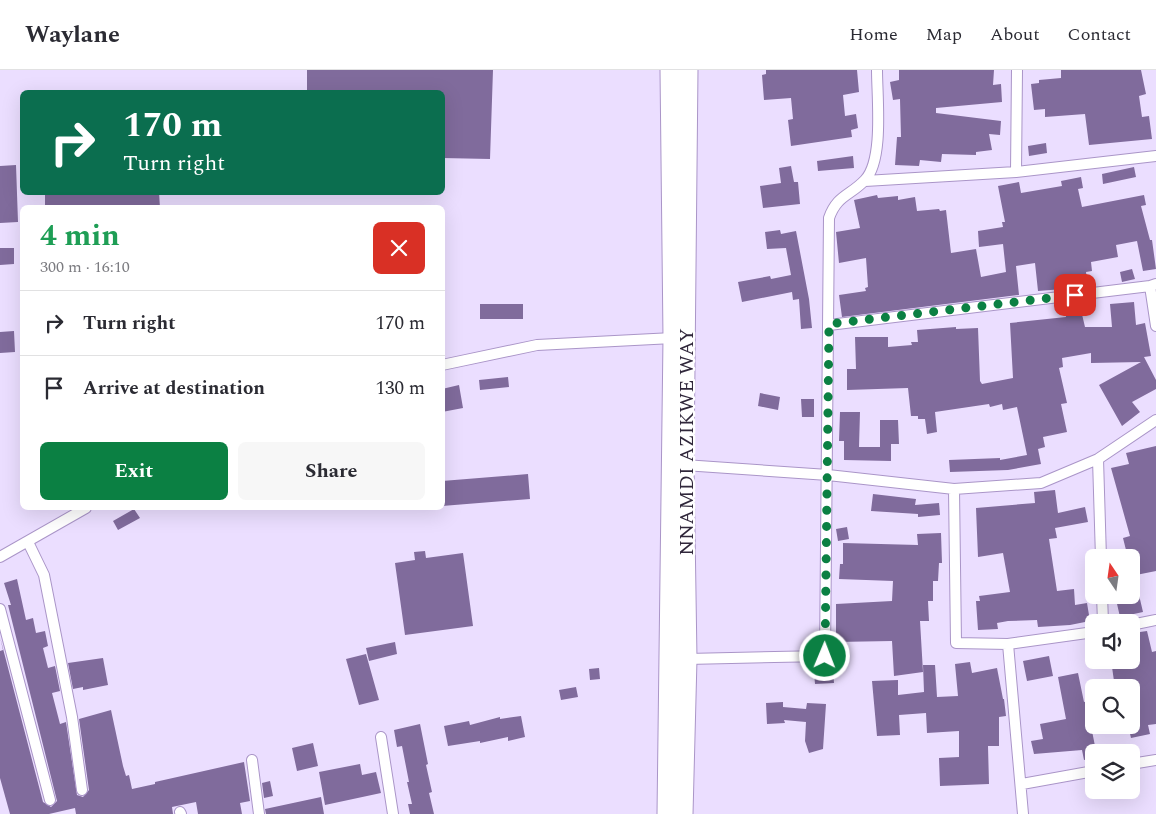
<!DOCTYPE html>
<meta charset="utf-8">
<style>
body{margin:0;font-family:Spectral,serif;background:#f7f7f7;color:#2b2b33;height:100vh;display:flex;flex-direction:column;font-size:19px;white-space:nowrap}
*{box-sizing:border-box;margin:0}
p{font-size:16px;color:#7c7c81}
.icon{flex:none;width:28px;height:28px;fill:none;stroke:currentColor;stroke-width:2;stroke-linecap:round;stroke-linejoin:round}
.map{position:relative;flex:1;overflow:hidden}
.panel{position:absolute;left:20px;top:135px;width:425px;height:305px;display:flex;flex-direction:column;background:#fff;border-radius:8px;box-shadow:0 5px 20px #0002}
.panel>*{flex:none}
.banner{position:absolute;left:20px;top:20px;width:425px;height:105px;border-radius:8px;box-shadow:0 5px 20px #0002;background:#0b6e4f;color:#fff;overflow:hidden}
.needle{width:32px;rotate:347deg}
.controls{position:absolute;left:1085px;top:479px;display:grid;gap:10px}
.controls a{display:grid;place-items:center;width:55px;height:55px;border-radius:8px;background:#fff;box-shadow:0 5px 20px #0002;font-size:25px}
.pin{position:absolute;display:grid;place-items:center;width:42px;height:42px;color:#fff;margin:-21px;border-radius:10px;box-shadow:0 2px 8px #0006}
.me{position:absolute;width:55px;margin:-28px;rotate:1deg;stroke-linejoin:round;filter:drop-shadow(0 0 4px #0008)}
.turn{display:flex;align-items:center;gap:18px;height:105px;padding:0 20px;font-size:22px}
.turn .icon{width:65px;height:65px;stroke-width:2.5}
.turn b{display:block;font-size:35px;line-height:42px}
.round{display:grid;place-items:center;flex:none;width:52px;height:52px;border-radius:8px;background:#f7f7f7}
.summary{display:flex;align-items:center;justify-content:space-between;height:85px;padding:0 20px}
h1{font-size:30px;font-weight:700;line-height:38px;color:#1e9e55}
.button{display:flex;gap:10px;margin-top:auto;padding:10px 20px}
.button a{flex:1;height:58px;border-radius:8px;background:#0b8043;color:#fff;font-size:20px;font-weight:700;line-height:58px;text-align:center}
.button a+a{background:#f7f7f7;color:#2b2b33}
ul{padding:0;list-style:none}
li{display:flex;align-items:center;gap:15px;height:65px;padding:0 20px;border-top:1px solid #e1e1e2}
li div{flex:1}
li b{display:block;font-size:19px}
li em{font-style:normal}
header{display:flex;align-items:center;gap:30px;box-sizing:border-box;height:70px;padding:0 25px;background:#fff;border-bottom:1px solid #e1e1e2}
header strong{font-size:24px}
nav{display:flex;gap:28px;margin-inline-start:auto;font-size:18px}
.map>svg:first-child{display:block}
</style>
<header>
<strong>Waylane</strong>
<nav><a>Home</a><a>Map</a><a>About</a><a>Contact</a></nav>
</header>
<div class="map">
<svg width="1156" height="744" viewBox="0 0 1156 744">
<rect width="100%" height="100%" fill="#ebdeff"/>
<path fill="#806b9c" d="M307 0H493L490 89 442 88V22H307Z
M766 0H857L859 22 843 25 845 46 856 44 858 58 851 60 852 67 791 76 788 50 793 49 791 28 764 30 762 5 766 4Z
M899 0H994L993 15 1001 14 1002 32 936 38V43L1001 51 1000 65 989 64 992 80 976 82V85L942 84 941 92 920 90 919 96 895 95 897 67H901L900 29 893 30 890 12 899 10Z
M1061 0H1141L1146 24 1139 26 1142 47 1149 46 1152 69 1089 75 1085 44 1045 47V39L1034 40 1031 14 1039 13V10L1061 8Z
M1046 73 1047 83 1029 86 1028 76Z
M853 86 854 98 818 101 817 91Z
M16 95 18 152 0 153V96Z
M791 96 794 112H798L800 134 763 138 760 116 781 113 779 98Z
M1134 97 1136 107 1103 114 1102 104Z
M1081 107 1083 118 1078 119 1082 137 1144 125 1146 135 1141 136 1150 170H1152L1156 199 1143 201 1137 171 1116 175 1118 187 1091 192 1092 201 1086 202 1088 217 1038 221 1035 193 1016 196 1019 225 842 247 839 225 866 221 865 218 868 217 866 188 839 193 836 162 860 158 854 130 877 125 878 128 898 126V130L915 127 917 141 939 139 940 141 946 140 951 183 976 179 981 207 1006 202 1003 174 979 177 978 161 1003 157 1002 152H1005L998 116 1019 112 1021 123 1062 116 1061 111Z
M45 122H159L160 138H45Z
M780 160 781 164 796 161 809 229 812 258 801 259 799 229 793 230 792 222 742 232 738 212 770 206 771 209 791 205 786 178 767 179 765 162Z
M0 178H14V194L0 195Z
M1132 199 1135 209 1122 212 1120 202Z
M1134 232 1136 255 1145 253 1151 286 1144 287 1156 310V319L1132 332 1140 342 1122 356 1099 315 1141 292 1091 293V283L1062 288 1063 297 1059 298 1067 333 1061 334 1067 362 1043 367 1045 377 1038 379 1041 394 1008 400 950 402 949 390 1000 388V390L1027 385 1017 337 1003 340 1002 334 990 337 989 334 935 342 937 362 927 364 925 349H918V346H911L908 318 847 320V299H856L855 267H888V277L912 275 911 272H918L917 260 956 257V259L978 258 980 311 982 314 1013 308 1010 253 1066 247 1065 239 1080 236 1085 257H1112L1110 234Z
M480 234H523V249H480Z
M14 261 15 282 0 283V262Z
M508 307 509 317 480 320 479 310Z
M459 315 463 338 442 342V319Z
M760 323 780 327 778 340 758 336Z
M801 329H814V347H802Z
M840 342H860L859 377H880V350H898L899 374H891V391L844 390V371H839Z
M1156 376V501L1131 506V479L1126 480 1123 468 1130 466 1111 398 1129 394 1126 383Z
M528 404 530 429 442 436V411Z
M1055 420 1058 443 1085 437 1088 452 1055 458 1057 468 1049 469 1057 521 1074 519 1075 535 1087 533 1090 551 1070 555 1038 557 1037 550 1008 551 997 553 998 559 978 560 976 531H980L979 526 1010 522 1003 483 978 487 976 438 1035 433 1034 422Z
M873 424 916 429 915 435 939 433 940 445 918 447V444L871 441Z
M134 439 140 448 118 460 113 451Z
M847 457 849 469 838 471 836 459Z
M941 463 942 493H939L938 511H933V531H928L929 551H920L923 602 894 606 892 571 836 572V534L892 531 893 511 839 509 840 494H843V473L918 475 917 464Z
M425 481 426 488 463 483 473 556 405 565 395 493 415 490 414 482Z
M17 509 26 550 33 548 36 563 45 561 48 576 43 578 48 598 55 596 60 621 52 623 60 654 66 652 77 725 83 727 89 720 79 649 111 640 123 696 126 706 129 705 132 719 155 714V712L244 692 250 731 240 733 242 744H198L196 732 172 737 173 744H76L75 738 49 744H10L0 708V581L3 580 0 567 43 732 51 737 57 731 8 535H11L4 513Z
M1115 525H1139L1143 542 1120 547Z
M1147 561 1152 582 1156 581V654L1148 655 1150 664 1131 668 1128 655H1131V615L1115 618 1112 597 1118 596 1117 590H1131V583L1137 582 1133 563Z
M395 572 397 584 369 591 366 578Z
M366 584 379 630 359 635 346 589Z
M1049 586 1053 606 1027 611 1023 591Z
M103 588 108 615 83 620V617L73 619 68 593Z
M970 592 972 603 997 598 1003 629H1004L1006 646 999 647V676H988L989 714 940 716 939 688 959 687V661L927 663 926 643 899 645 900 665 877 666 872 611 898 610V625L924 622 923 595H935L937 627 958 626 955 594Z
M599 598 600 609 590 610 589 599Z
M833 600 834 613 815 614 814 602Z
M1078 603 1084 632 1094 630V655L1091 656 1096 681 1094 680V688L1084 690 1082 680 1034 684 1031 671 1043 669 1040 654 1066 649 1058 607Z
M576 617 578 627 561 630 559 620Z
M783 632V637L806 639 807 633 826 634 823 679 809 683 805 671 806 652 784 650 785 653 767 654 766 633Z
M521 646 525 667 508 671V667L480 673V671L448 676 444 656 469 651 470 655 500 647V649Z
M420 654 428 694 426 695 432 722 429 723 434 744H410L408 734H412L407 712H409L402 676 397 677 394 660Z
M313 673 318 696 297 701 292 678Z
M360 694 362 705 376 702 381 723 325 735 319 702Z
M270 711 273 726 264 728 262 713Z
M321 727 324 744H266L265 739Z"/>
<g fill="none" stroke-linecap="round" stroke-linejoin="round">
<defs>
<path id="street" d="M1016 102 1017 0
M865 111 1016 102 1156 86
M1156 214 1150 216 1156 256
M829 255 1150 216
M442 295 537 275 673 268
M1098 389 1101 488
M684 395 828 405 954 419 1041 413 1098 389 1156 350
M954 419 956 573 1008 574 1094 562
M28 472 44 505 72 647 82 720
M0 487 86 438
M1102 525 1103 552
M0 539 50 730
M1131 555 1156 550
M1008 574 1023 744
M687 589 825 586 829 148C837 125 850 126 865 110 884 90 877 28 877 0
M381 667 393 744
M252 690 259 744
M1131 694 1156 690
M1022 714 1094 701
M180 742 181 744"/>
<path id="highway" d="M667 744 673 268 670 0
M683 744 687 589 684 395 688 0"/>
</defs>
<use href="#street" stroke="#aa95c8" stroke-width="12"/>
<use href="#highway" stroke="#aa95c8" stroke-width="21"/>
<use href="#street" stroke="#fff" stroke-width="10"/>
<use href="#highway" stroke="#fff" stroke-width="19"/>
</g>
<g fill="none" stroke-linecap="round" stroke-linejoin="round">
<path stroke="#0b8043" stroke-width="9" stroke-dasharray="0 16.2" d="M825 586 829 254 1075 225"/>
</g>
<g text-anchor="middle" stroke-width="4.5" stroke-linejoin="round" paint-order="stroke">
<g font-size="20" fill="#30273b" stroke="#fff">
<text transform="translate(686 372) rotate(-90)" y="7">NNAMDI AZIKWE WAY</text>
</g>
</g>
</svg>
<div class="controls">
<a><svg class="needle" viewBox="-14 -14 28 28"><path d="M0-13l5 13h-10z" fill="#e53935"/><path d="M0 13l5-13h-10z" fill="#7c7c81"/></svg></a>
<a><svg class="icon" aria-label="sound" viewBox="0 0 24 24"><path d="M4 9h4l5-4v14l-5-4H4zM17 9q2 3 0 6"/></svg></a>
<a><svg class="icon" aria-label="search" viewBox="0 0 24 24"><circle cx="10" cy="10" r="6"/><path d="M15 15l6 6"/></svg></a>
<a><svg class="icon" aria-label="layers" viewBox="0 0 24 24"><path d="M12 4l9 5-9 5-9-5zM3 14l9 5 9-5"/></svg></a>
</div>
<div class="pin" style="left:1075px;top:225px;background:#d93025"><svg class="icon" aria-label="arrive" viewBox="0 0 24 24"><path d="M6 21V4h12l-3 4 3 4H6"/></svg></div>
<svg class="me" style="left:825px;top:586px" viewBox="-20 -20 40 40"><circle r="17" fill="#0b8043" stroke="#fff" stroke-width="3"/><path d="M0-11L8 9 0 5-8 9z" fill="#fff"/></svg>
<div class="banner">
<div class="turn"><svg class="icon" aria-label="right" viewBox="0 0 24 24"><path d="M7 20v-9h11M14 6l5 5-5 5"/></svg><div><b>170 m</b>Turn right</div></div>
</div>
<section class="panel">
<div class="summary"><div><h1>4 min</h1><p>300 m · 16:10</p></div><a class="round" style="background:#d93025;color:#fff"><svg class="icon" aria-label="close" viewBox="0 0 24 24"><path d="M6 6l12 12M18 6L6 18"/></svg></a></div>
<ul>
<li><svg class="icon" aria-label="right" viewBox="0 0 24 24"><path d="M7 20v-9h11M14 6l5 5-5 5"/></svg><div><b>Turn right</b></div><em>170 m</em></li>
<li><svg class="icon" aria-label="arrive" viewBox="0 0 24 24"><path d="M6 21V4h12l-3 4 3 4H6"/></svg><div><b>Arrive at destination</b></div><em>130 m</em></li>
</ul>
<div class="button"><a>Exit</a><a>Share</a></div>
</section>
</div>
